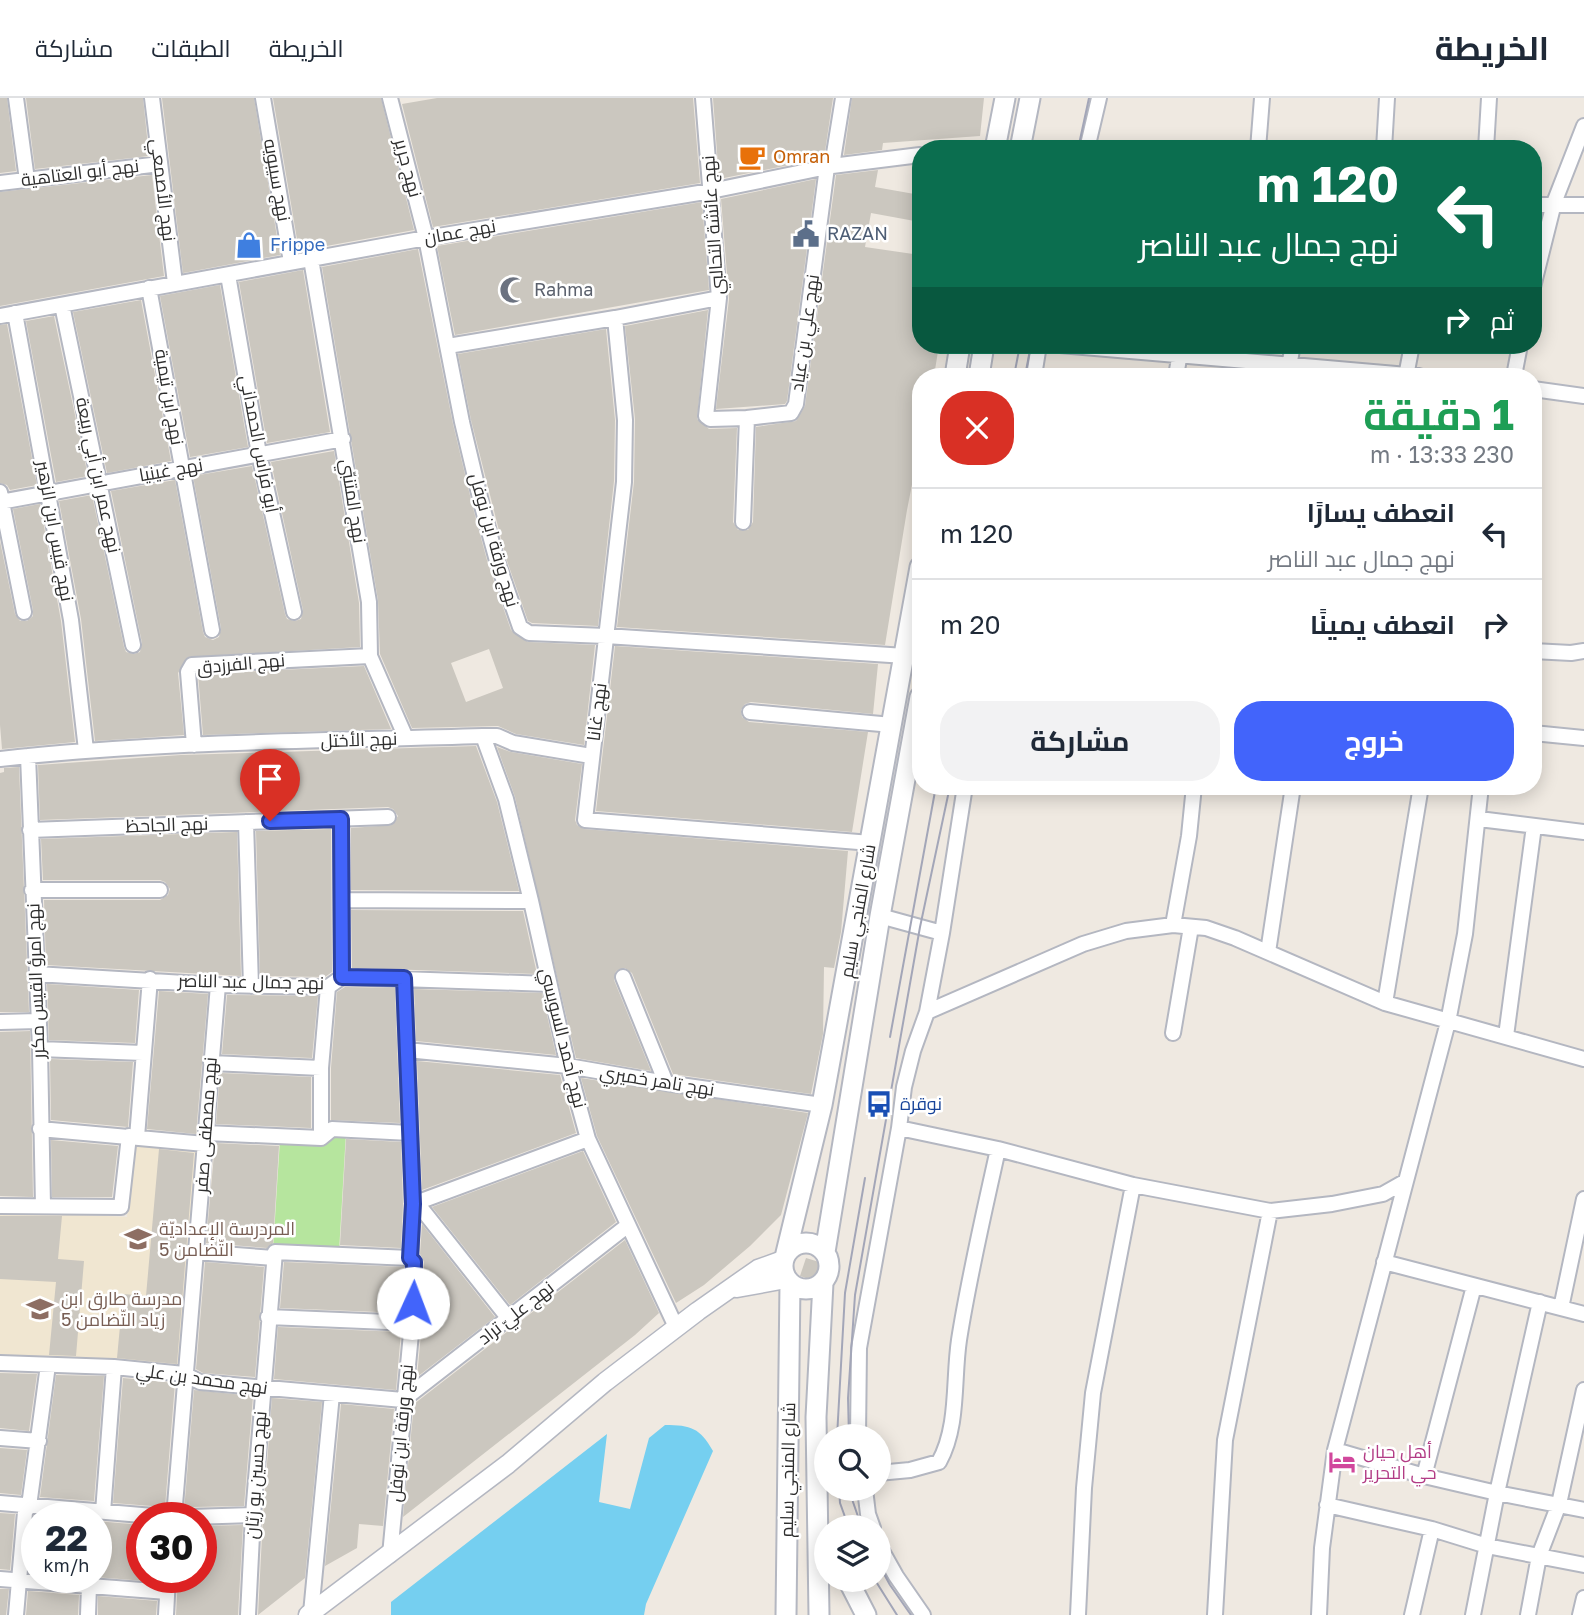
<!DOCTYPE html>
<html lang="ar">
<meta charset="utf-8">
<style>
body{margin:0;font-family:"Golos Text",Cairo,sans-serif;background:#f2f2f3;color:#1f2937;direction:rtl;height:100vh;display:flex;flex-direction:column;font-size:26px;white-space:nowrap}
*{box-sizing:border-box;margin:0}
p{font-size:23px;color:#747a83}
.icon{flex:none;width:38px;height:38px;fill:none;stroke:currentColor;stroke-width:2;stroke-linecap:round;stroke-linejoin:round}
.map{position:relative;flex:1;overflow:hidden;direction:ltr}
.drawer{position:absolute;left:912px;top:270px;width:630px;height:427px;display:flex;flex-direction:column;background:#fff;border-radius:28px;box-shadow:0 4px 18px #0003;direction:rtl}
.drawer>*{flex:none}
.hud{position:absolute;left:912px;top:42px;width:630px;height:214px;border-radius:28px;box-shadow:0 4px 18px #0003;direction:rtl;background:#0b6e4f;color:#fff;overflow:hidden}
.fabs{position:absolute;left:814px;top:1326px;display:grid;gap:14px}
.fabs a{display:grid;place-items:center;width:77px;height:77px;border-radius:50%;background:#fff;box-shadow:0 4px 18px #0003;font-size:35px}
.speed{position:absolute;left:21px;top:1404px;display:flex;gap:14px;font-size:35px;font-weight:700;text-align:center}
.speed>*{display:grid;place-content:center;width:91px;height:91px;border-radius:50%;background:#fff;box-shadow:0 4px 18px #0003;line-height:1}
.speed small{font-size:18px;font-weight:400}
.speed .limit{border:10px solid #d22;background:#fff;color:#111}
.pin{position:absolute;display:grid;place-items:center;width:60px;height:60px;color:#fff;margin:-72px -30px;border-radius:50% 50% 50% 0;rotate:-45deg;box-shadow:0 0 7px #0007}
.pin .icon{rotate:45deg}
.me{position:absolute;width:77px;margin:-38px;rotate:2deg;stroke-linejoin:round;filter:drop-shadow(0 0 5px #0008)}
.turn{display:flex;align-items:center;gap:24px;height:147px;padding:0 28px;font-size:32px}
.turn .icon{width:91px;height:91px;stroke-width:2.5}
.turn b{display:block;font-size:49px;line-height:60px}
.then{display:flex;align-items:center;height:66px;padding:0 28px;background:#0003;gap:14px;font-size:26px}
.round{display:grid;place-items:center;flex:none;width:74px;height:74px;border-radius:28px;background:#f2f2f3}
.headline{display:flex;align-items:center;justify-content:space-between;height:119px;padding:0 28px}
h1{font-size:42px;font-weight:700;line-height:52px;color:#1e9e55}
.button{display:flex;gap:14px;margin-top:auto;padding:14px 28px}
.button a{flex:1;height:80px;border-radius:28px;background:#4264fb;color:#fff;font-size:28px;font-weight:700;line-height:80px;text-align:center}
.button a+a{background:#f2f2f3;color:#1f2937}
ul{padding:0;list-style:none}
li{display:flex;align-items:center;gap:21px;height:91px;padding:0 28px;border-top:2px solid #e0e1e3}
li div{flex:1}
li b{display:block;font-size:26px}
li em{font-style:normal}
header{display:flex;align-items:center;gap:42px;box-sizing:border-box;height:98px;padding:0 35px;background:#fff;border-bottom:2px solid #e0e1e3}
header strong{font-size:33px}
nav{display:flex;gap:38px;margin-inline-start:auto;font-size:24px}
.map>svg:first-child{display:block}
</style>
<header>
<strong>الخريطة</strong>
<nav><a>الخريطة</a><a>الطبقات</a><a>مشاركة</a></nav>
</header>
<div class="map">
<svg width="1584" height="1517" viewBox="0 0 1584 1517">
<rect width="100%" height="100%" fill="#efe9e1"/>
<path fill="#f0e6d1" d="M135 1046 199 1052 181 1269 0 1259V1113L127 1119Z"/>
<path fill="#b6e59e" d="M331 1033 346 1034 339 1154 273 1152 280 1042Z"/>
<path fill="#75cff0" d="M665 1327C691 1327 700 1330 713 1353L646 1506 644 1517H391V1504L607 1336 599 1404 630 1411 649 1340Z"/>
<path fill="#cbc7bf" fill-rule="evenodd" d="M0 0H7L16 73 0 75Z
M26 0H143L149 58 35 71Z
M162 0H254L280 157 183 175Z
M273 0H381L414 132 299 153Z
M437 0H693L700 85 433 129 402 6Z
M713 0H833L824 60 719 81Z
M852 0H984L980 38 883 45 882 52 844 57Z
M878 72 875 89 920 97V124L871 115 865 149 920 157V247H939L934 278H920V346L907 412 885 547 617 529 634 384 635 321 625 228 708 212 697 321 709 331 737 330 733 424 738 432H748L753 424 756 329 796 323 805 308 836 77Z
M152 77 164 178 0 208V94Z
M816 81 787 303 785 306 716 311 729 201 721 101Z
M702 104 709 192 455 237 437 148Z
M418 151 453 326 473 410 488 466 511 532 528 544 595 547 584 647 516 636 498 628 412 630 380 556 378 502 322 169ZM489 551 503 590 466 604 451 565Z
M303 172 330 334 267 345 239 184Z
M220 187 248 349 190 359 160 198Z
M141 202 171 363 107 375 73 214Z
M54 218 88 378 56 384 26 223Z
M7 226 37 387 10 392 7 387 0 385V227Z
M606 231 615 322 614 383 598 528 532 525 528 523 506 460 471 322 458 256Z
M334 353 359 505 360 549 188 559 178 575 184 637 95 643 81 521 59 403 92 397 124 549 126 554 134 556 140 554 142 545 111 393 175 382 203 534 205 539 213 542 219 539 221 530 193 378 252 368 285 516 287 521 295 523 301 521 303 512 271 364Z
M40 406 61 523 75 644 2 651 0 627V443L15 516 20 523H27L33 518V512L13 411Z
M615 548 878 566 873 616 751 604 745 606 741 612 742 619 749 624 868 634 852 734 596 713Z
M364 568 391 631 203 637 198 576Z
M476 648 497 704 519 793 351 792V730L392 727 398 718 393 711 388 709 40 722 38 667 181 657Z
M497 649 511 654 582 666 575 722 577 727 584 731 848 753 841 834 834 870 824 869 823 936 811 996 673 976 632 875 625 870 616 873 614 882 651 973 576 960 515 699Z
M19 669 29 914H0V675L4 674V670Z
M331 731 332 874 325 879 260 878 256 733Z
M237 734 241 878 46 867 44 802H160L168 797 170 791 165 784 160 782H43L41 741Z
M351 812 523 813 537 876 352 870Z
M47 886 139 892 135 945 49 942Z
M345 889 395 890 400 1025 331 1022V970L337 894Z
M414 891 542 895 556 957 416 943Z
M159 893 208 896 196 1036 147 1031Z
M227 897 318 898 312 960 222 956Z
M30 933 33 1099 0 1098V934Z
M50 961 133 964 128 1029 51 1022Z
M417 963 560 977 576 1035 422 1092Z
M220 975 311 979V1030L216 1026Z
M581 980 808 1015 781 1117 750 1148 704 1187 676 1205 597 1038Z
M346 1041 401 1044 403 1106 401 1150 340 1147Z
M51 1042 118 1048 112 1099H52Z
M215 1045 279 1048 273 1145 267 1150 206 1145Z
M159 1051 194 1055 177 1266 117 1260 123 1196 146 1198Z
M583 1053 616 1124 510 1207 432 1109Z
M0 1118H62L58 1161 84 1163 76 1258 49 1257 56 1184 0 1181Z
M422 1126 495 1219 417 1279 422 1225 424 1164 420 1156Z
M625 1142 659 1215 635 1237 403 1419 414 1306Z
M806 1160 826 1166 824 1173 817 1174 812 1182 800 1178Z
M205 1164 264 1169 255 1279 203 1275 196 1271Z
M284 1164 404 1169 403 1215 280 1210Z
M278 1229 401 1234 396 1292 274 1281Z
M0 1275 37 1276 29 1333 0 1330Z
M56 1277 104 1278 94 1403 40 1399Z
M123 1280 175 1285 165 1409 113 1405Z
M194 1292 253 1298 244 1408 191 1409 184 1413Z
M272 1300 322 1304 305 1480 258 1517 263 1418Z
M341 1306 394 1311 383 1428 359 1426 357 1450 325 1468Z
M0 1350 27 1352 21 1397 0 1395Z
M0 1415 15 1416 10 1472 0 1471Z
M34 1418 54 1419H37V1474H29Z
M96 1423 142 1427V1479H158V1484L95 1479Z
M243 1427 238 1517H176L178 1479H201V1428Z
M0 1491H9L6 1517H0Z
M28 1493 79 1497 78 1517H26Z
M98 1498 157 1503 156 1517H98Z"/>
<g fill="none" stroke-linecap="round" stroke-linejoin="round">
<defs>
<path id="minor" d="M16 0 27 82
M152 0 175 185
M263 0 291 164
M390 0 426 140 462 324 482 408 497 463 520 529 529 535 606 538 905 558
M703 0 719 200 706 318 710 321 747 320 743 424
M1087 51 1099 0
M1258 51 1262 0
M1384 51 1387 0
M1486 51 1489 0
M832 68 843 0
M0 85 160 66
M1533 107H1584
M311 161 369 504 370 558 406 640
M228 177 259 356 294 514
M1533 189 1554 105 1584 28
M149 190 212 532
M62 207 133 547
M15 215 71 522 86 652
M0 218 426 140 711 93 832 68 920 57
M615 220 625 322 624 384 585 722 871 745
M1060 247 1419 278
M448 248 615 220 719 200
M1289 268 1293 247
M1034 278 1039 247
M1176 278 1181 249
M1406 278 1412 247
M1514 278 1520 247
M1533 291 1584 298
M747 320 791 315 796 306 827 69
M0 394 24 514
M0 404 343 341
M1533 553 1571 555 1584 553
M750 614 892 627
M1533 635 1584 640
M483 638 506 701 531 803 568 968 588 1041 676 1229
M194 647 188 574 192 567 370 558
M28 658 40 951 43 1108
M0 661C160 643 322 643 483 638H497L513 645 591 658
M341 721 342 879
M1479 721 1584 734
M246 724 251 888
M30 732 388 719
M32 792H160
M342 802 531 803
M880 818 942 835 927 914 913 953 904 989 899 1030 998 1051 1133 1087 1270 1113 1332 1106 1383 1096 1406 1083
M1173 827 1189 738 1194 688
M942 835 965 688
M1268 854 1293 688
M36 876 218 887 328 889 342 879 549 886
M623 879 666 985
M1385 905 1421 688
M927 914 1083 846 1126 833 1173 827 1206 830 1235 840 1385 905 1584 961
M0 924 38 923
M1173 935 1191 829
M1506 938 1534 728
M40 951 143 955
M407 952 568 968 666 985 822 1007
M211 965 321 970
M40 1031 205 1046
M206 1035 321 1040 332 1031 410 1035
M137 1039 150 881
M321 1040V970L328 889
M417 1105 509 1221
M413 1106 588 1041
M0 1108 121 1109 129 1038
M196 1154 274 1160
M1384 1164 1584 1216
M1561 1210 1584 1101
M268 1219 412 1225
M0 1265 114 1269 184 1276 200 1284 403 1302 627 1128
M858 1339 859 1250 899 1030
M0 1340 39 1343
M1335 1352 1424 1378 1497 1395 1584 1412
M878 1375 910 1372 939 1364C959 1328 953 1282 959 1242 969 1178 984 1115 998 1051
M1424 1378 1474 1188
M865 1391 868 1416 873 1430
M0 1405 165 1419
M1327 1407 1432 1431 1487 1448 1584 1467
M103 1414 114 1269
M174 1419 218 887
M191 1419 253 1417
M878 1446 896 1478 923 1517
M390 1457 412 1225 414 1164 410 1160 413 1106 404 880
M0 1481 167 1494
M311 1515 332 1296
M16 1517 25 1414 29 1408 48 1267
M88 1517 89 1488
M166 1517 168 1479
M248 1517 253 1417 275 1154 410 1160
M1078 1517 1084 1390 1093 1295 1133 1087
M1215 1517 1225 1342 1270 1113
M1319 1517 1322 1450 1335 1352 1448 924 1465 836 1481 688
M1412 1517 1432 1431
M1473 1517 1497 1395 1540 1204
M1528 1517 1539 1458 1559 1406 1584 1292
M1580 1517 1584 1500"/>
<path id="tertiary" d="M737 1190 786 1181
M308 1517 508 1366 605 1284 698 1213 758 1171 783 1162"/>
<path id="secondary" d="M995 51 1005 0
M1020 51 1030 0
M955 278 960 247
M979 278 984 247
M783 1168a23 23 0 1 1 46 0a23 23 0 1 1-46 0Z
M825 1154 880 818 920 599
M786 1155 822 1007 920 469
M848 1482 866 1517
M786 1517 790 1185
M819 1517 816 1319 823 1185"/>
</defs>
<use href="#minor" stroke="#b4b7c1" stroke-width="18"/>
<use href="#tertiary" stroke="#b4b7c1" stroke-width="21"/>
<use href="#secondary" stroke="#b4b7c1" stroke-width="23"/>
<use href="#minor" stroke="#fff" stroke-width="14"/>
<use href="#tertiary" stroke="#fff" stroke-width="18"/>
<use href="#secondary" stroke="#fff" stroke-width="19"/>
<path stroke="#a3a6b8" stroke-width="2" d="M1078 51 1089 0
M1014 278 1020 247
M1025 278 1031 247
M890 939 936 688
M837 1339 845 1195 865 1080
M849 1339 848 1300 855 1197 920 829 950 688
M839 1391 840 1405 849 1430
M851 1391 853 1404 862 1430
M878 1465 890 1487 911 1517
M875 1482 897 1517"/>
</g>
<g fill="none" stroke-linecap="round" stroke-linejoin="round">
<defs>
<path id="route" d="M270 723 341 721 342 879 404 880 413 1106 410 1160 414 1164 413 1205"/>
</defs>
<use href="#route" stroke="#2b41a3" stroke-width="18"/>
<use href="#route" stroke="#4264fb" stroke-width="12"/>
</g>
<defs>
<symbol id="cafe-bare" viewBox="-9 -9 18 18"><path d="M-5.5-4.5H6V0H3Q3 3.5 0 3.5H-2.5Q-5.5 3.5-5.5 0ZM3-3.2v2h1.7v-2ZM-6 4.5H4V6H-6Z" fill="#e8710a" stroke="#fff" stroke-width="2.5" paint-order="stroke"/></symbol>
<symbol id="civic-bare" viewBox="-9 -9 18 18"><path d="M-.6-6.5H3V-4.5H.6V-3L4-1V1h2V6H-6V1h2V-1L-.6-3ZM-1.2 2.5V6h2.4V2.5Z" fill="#5c6f8a" stroke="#fff" stroke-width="2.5" paint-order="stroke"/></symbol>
<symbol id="shop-bare" viewBox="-9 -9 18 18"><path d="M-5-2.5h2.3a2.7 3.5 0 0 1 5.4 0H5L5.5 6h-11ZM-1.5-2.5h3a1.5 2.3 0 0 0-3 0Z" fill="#3f7fe0" stroke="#fff" stroke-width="2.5" paint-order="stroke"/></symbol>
<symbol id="mosque-bare" viewBox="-9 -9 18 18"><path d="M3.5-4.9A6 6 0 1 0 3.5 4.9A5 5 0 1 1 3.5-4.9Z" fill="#6b7280" stroke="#fff" stroke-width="2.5" paint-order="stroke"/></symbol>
<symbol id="bus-bare" viewBox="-9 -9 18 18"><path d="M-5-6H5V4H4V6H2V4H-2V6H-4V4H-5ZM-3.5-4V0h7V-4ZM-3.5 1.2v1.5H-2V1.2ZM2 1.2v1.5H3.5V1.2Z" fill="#1a4fb4" stroke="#fff" stroke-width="2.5" paint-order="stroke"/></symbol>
<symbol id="school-bare" viewBox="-9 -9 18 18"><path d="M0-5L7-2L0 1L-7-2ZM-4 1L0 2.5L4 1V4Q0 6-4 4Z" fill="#8d6e63" stroke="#fff" stroke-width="2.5" paint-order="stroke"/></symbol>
<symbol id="hotel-bare" viewBox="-9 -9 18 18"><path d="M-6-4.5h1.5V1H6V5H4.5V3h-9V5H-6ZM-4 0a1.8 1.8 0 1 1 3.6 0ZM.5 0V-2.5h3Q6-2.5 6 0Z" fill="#d1479c" stroke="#fff" stroke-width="2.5" paint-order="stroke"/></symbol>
</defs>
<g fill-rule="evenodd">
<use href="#cafe-bare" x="733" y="40" width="38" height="38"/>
<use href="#civic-bare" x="787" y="117" width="38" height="38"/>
<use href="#shop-bare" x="230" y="128" width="38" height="38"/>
<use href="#mosque-bare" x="494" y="173" width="38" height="38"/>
<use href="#bus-bare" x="860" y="987" width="38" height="38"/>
<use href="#school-bare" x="119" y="1122" width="38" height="38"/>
<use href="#school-bare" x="21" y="1192" width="38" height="38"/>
<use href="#hotel-bare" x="1323" y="1345" width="38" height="38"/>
</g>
<g text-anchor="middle" stroke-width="5" stroke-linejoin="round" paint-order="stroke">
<g font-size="18" fill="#c56008" stroke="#fff" text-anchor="start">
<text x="773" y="65">Omran</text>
</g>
<g font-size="18" fill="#2e2e2e" stroke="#fff">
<text transform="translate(408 70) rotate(75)" y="6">نهج جرير</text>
<text transform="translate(80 75) rotate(-7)" y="6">نهج أبو العتاهية</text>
<text transform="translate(277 82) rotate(80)" y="6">نهج سيبويه</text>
<text transform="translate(163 92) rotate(83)" y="6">نهج الأصمعي</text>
<text transform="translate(713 127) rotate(-94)" y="6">نهج عائشة التحالبي</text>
<text transform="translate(460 134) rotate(-10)" y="6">نهج عمان</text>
<text transform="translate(805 235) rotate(-82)" y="6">نهج علي بن عياد</text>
<text transform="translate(169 299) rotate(80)" y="6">نهج ابن تيمية</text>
<text transform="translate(259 346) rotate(79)" y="6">أبو فراس الحمداني</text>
<text transform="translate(171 372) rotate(-10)" y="6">نهج غينيا</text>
<text transform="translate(98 377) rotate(78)" y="6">نهج عمر ابن أبي ربيعة</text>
<text transform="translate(353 403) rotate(81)" y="6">نهج المتنبّي</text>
<text transform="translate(55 433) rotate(80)" y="6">نهج قيس ابن الزهير</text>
<text transform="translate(494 442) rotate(74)" y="6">نهج ورقة ابن نوفل</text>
<text transform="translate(241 566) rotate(-5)" y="6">نهج الفرزدق</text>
<text transform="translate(597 614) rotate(-83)" y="6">نهج غانا</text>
<text transform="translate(359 642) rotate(-2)" y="6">نهج الأختل</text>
<text transform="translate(167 727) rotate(-2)" y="6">نهج الجاحظ</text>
<text transform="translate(858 813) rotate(-80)" y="6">شارع المنجي سليم</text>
<text transform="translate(36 883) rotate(-92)" y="6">نهج امرؤ القيس مكرر</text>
<text transform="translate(251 884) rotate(1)" y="6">نهج جمال عبد الناصر</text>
<text transform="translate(563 940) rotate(76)" y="6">نهج أحمد السويسي</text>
<text transform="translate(657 983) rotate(9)" y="6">نهج تاهر خميري</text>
<text transform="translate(206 1027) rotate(-86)" y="6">نهج مصطفى صفر</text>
<text transform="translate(516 1215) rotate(-38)" y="6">نهج عليّ تراد</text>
<text transform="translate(202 1281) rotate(8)" y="6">نهج محمد بن علي</text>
<text transform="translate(401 1335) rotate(-85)" y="6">نهج ورقة ابن نوفل</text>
<text transform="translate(788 1372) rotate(-89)" y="6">شارع المنجي سليم</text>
<text transform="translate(256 1377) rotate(-86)" y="6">نهج حسين بو زيّان</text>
</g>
<g font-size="18" fill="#4e5e75" stroke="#fff" text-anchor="start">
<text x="827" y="142">RAZAN</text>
</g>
<g font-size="18" fill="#366cbe" stroke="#fff" text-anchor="start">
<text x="270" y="153">Frippe</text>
</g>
<g font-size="18" fill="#5b616d" stroke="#fff" text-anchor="start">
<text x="534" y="198">Rahma</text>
</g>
<g font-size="18" fill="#164399" stroke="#fff" text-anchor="start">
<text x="900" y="1012">نوقرة</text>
</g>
<g font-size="18" fill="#785e54" stroke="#fff" text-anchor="start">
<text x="159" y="1137">المردرسة الإعداديّة<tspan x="159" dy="21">التّضامن 5</tspan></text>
<text x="61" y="1207">مدرسة طارق ابن<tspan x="61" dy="21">زياد التّضامن 5</tspan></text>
</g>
<g font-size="18" fill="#b23c85" stroke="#fff" text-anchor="start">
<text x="1363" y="1360">أهل حيان<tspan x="1363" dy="21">حي التحرير</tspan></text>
</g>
</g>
</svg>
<div class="fabs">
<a><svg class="icon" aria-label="search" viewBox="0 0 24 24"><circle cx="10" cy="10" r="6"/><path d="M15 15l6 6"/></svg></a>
<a><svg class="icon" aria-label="layers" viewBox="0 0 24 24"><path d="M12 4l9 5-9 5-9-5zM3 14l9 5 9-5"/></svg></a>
</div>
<div class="speed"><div>22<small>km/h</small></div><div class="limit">30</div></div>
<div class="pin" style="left:270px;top:723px;background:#d93025"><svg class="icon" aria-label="arrive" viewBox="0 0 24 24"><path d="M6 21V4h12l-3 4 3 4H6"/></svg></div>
<svg class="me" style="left:413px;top:1205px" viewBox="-20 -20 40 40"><circle r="19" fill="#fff"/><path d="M0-13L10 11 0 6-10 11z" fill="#4264fb"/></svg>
<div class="hud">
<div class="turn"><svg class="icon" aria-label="left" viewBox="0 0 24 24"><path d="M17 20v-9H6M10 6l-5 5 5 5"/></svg><div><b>120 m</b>نهج جمال عبد الناصر</div></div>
<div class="then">ثم<svg class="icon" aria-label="right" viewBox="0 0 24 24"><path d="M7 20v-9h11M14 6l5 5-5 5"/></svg></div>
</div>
<section class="drawer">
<div class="headline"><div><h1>1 دقيقة</h1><p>230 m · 13:33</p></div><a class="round" style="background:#d93025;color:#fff"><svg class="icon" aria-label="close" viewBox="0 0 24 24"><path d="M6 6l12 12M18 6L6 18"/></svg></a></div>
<ul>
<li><svg class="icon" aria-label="left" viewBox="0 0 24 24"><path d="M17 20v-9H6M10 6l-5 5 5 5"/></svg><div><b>انعطف يسارًا</b><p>نهج جمال عبد الناصر</p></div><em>120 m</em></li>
<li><svg class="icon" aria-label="right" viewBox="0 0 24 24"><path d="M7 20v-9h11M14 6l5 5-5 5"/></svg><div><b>انعطف يمينًا</b></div><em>20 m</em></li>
</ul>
<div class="button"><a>خروج</a><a>مشاركة</a></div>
</section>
</div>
